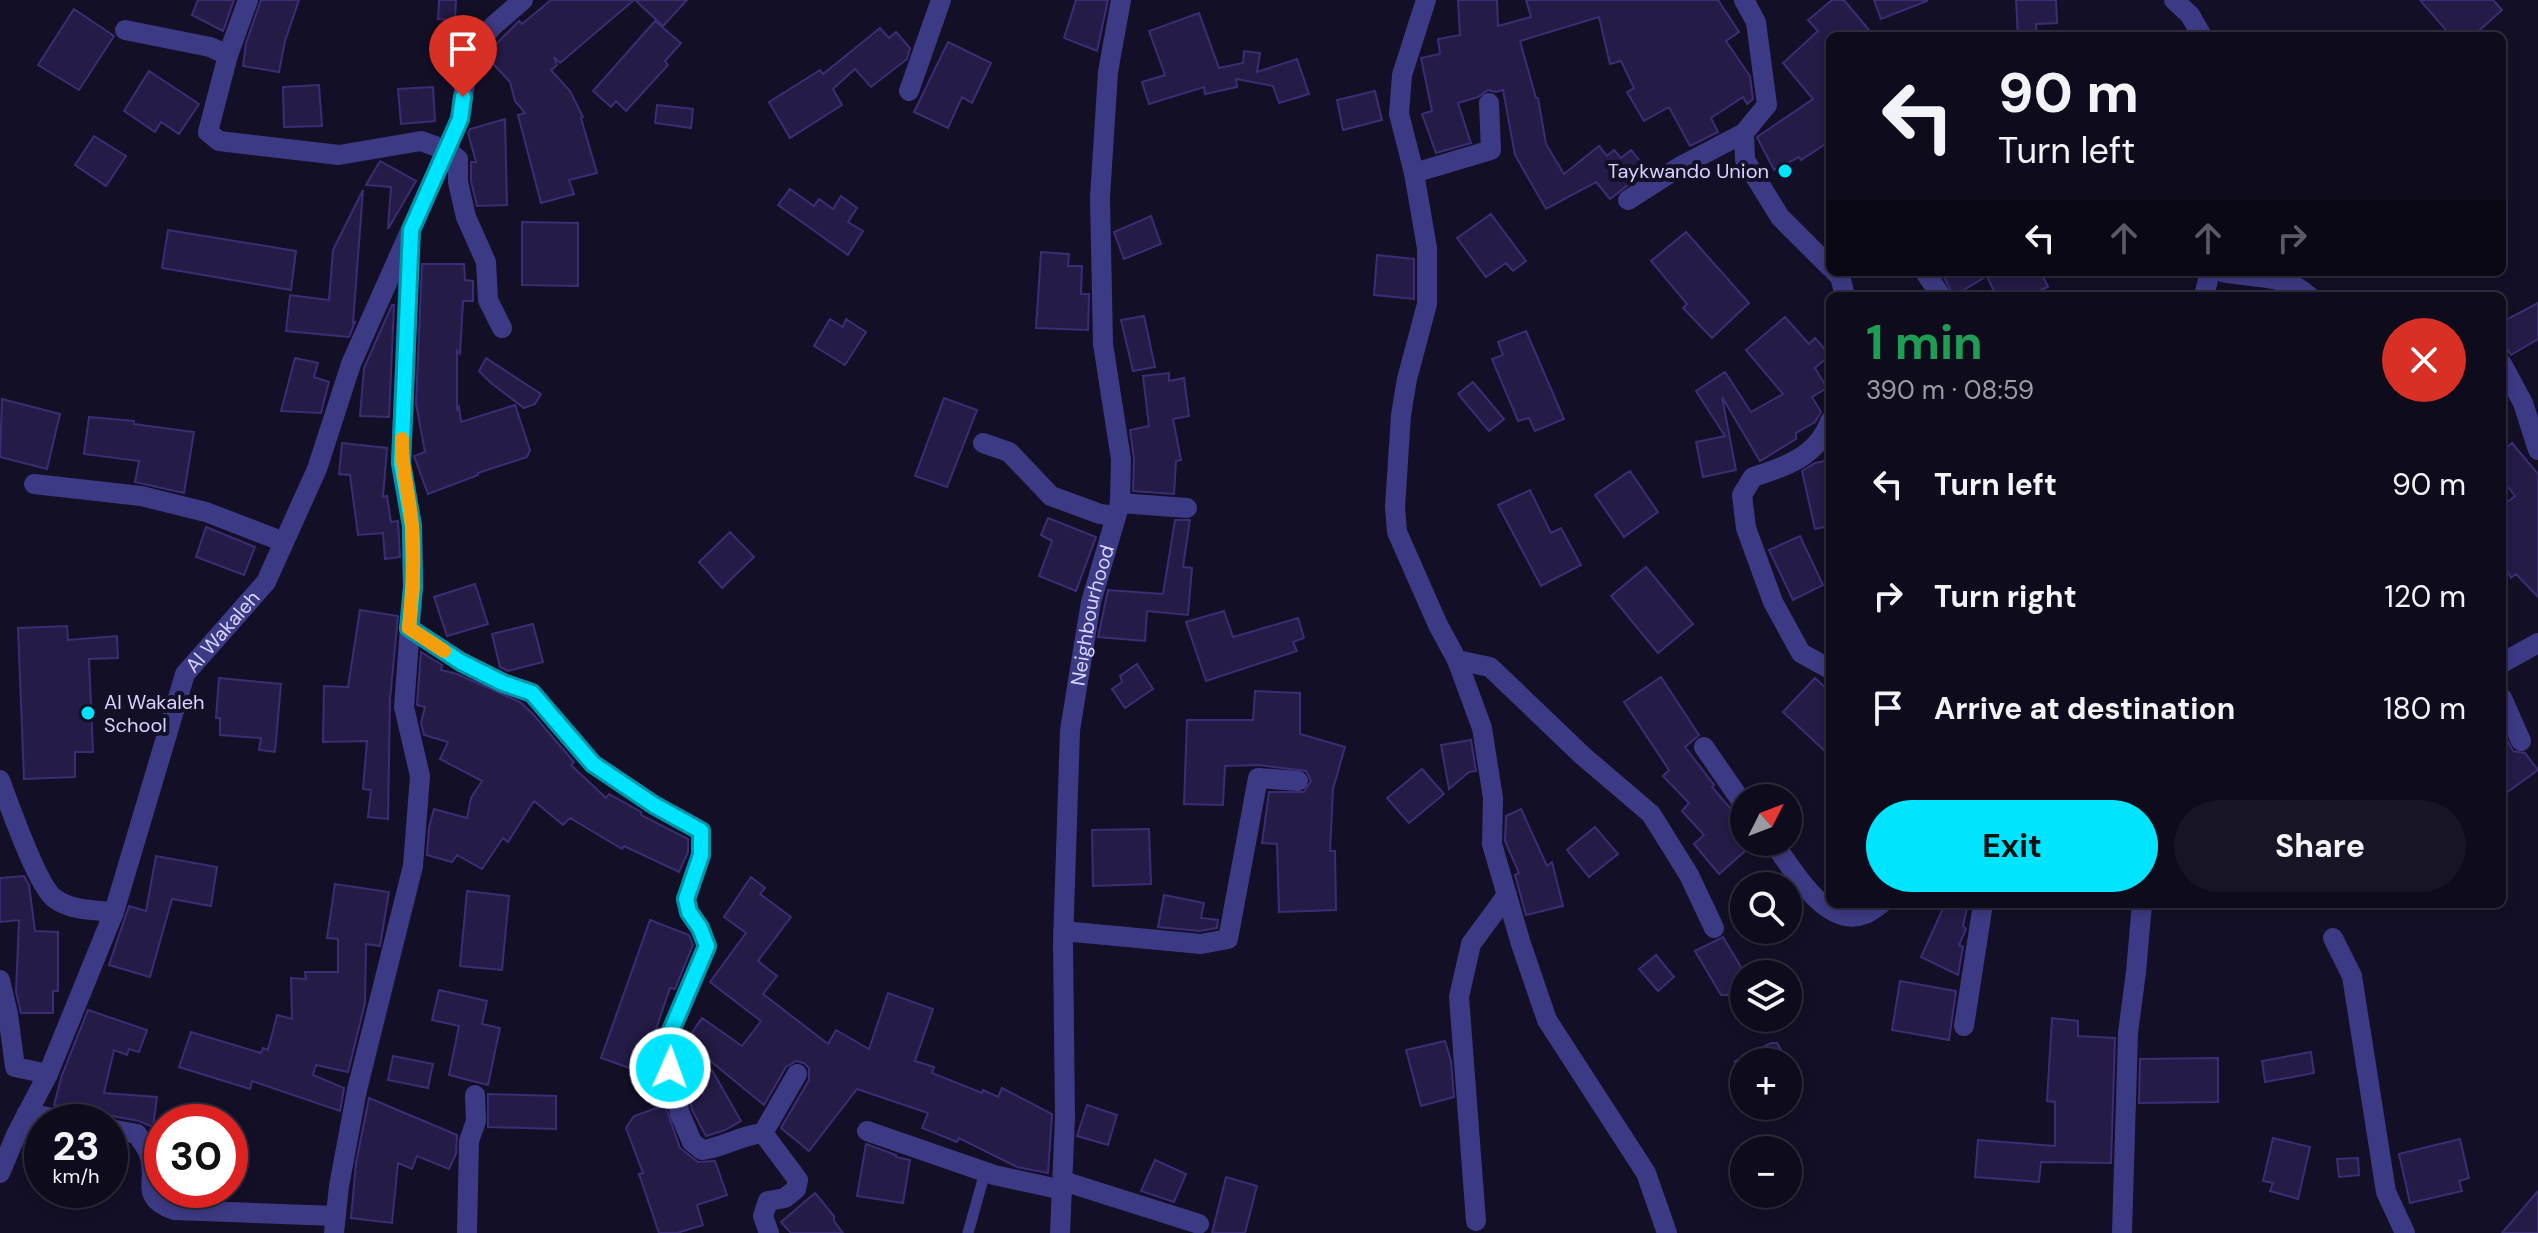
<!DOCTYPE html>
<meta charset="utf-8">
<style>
body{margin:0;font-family:"DM Sans",sans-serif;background:#171425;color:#f1f3f6;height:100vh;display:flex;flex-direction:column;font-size:30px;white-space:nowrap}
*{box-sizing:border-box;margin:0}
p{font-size:26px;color:#9b9ba3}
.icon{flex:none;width:44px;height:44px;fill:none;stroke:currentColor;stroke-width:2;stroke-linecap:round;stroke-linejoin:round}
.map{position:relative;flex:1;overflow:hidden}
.details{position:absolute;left:1826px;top:292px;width:680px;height:616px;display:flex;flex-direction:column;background:#0e0b1c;border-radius:12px;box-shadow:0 4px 12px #0003,0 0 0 2px #2e2b3b}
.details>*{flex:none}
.hud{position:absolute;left:1826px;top:32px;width:680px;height:244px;border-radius:12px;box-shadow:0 4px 12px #0003,0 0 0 2px #2e2b3b;background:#0e0b1c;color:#f1f3f6;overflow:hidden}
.needle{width:52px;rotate:48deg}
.controls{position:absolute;left:1730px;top:784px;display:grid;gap:16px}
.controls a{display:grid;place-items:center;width:72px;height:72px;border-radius:50%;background:#0e0b1c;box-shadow:0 4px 12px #0003,0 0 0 2px #2e2b3b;font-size:40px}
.speed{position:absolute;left:24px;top:1104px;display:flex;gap:16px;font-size:40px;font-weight:700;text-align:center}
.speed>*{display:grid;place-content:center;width:104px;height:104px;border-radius:50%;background:#0e0b1c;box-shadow:0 4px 12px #0003,0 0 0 2px #2e2b3b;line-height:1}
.speed small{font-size:20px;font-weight:400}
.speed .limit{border:12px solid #d22;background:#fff;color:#111}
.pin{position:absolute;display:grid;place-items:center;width:68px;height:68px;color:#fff;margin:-82px -34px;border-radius:50% 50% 50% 0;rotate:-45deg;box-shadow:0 0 8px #0007}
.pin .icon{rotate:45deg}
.me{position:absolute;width:88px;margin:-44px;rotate:2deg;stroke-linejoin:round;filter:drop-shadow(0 0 6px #0008)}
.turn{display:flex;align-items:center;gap:28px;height:168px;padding:0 40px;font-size:36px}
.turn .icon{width:104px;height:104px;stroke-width:2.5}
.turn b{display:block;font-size:56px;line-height:68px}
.lanes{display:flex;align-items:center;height:76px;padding:0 40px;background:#0003;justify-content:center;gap:40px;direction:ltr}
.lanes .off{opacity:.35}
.round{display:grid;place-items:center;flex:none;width:84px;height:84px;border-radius:42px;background:#171425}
.headline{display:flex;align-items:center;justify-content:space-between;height:136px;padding:0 40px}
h1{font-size:48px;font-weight:700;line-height:60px;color:#1e9e55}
.primary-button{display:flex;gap:16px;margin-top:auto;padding:16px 40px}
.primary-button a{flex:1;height:92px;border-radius:48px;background:#00e5ff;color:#111;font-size:32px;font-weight:700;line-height:92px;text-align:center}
.primary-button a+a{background:#171425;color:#f1f3f6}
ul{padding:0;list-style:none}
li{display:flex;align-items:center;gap:24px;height:112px;padding:0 40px}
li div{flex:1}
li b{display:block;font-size:30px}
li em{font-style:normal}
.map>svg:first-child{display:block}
</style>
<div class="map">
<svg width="2538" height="1233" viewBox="0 0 2538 1233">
<rect width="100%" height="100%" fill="#130f26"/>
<path fill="#241b47" stroke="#3b2d73" stroke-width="2" d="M198 0H234L223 31 192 15Z
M261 0H299L285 41 279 72 243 66 246 43Z
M439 0H456L455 20 438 19Z
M551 0H634L560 63 554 57 557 65 551 70 570 91 583 117 581 118 597 173 569 180 574 194 541 203 518 115 525 113 515 101 510 82 485 55 519 21 522 24Z
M635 0H687L663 26Z
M1076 0H1108L1097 51 1064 38Z
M1458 0H1497L1498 26 1531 17 1526 0H1718L1739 32 1726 41 1750 76 1753 99 1747 104 1743 97 1711 118 1718 132 1690 146 1669 107 1644 121 1627 92 1634 88 1621 61 1610 64 1599 17 1520 41 1536 98H1538L1546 144 1564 174 1599 146 1607 156 1614 150 1621 158 1631 150 1647 170 1610 199 1596 182 1546 209 1515 155 1503 90 1496 92 1488 90 1478 97 1458 103 1471 143 1436 153 1422 114 1432 111 1421 58 1440 54 1438 39 1460 35Z
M1832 0H1844L1874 36H1830V141L1801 160 1799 157 1774 170 1757 137 1813 99 1783 63 1818 31 1808 20Z
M1874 0H1927V1L1881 19Z
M2016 0H2056L2057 23 2036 24 2037 36H2018Z
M2420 0H2493L2502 10 2473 36H2451Z
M74 9 114 36 79 90 38 65Z
M1199 13 1219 68 1243 63 1244 51 1260 53 1257 72 1297 59 1309 94 1279 103 1273 86 1236 79 1237 87 1205 94 1204 87 1149 104 1142 82 1165 75 1149 31Z
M655 21 681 43 665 61 668 65 626 111 616 101 611 107 593 91Z
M880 28 889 38 896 32 910 48 907 59 871 87 855 69 833 89 842 105 790 138 769 102 820 70 823 74Z
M948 42 991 63 972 103 962 97 948 128 914 112Z
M149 71 199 104 179 134 161 122 155 132 124 111Z
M319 85 322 126 284 127 283 87Z
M433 87 435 121 401 124 398 89Z
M1375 91 1382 120 1343 130 1337 100Z
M657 105 693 109 691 128 655 123Z
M505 119 507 205 477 206 471 181V162H476L468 133 470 129Z
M94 136 126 156 106 186 75 165Z
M380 161 416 181 388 229 391 187 366 185Z
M790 189 814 206 819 199 833 209 841 196 857 208 848 222 863 231 848 255 778 205Z
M363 190 353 323 355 322 349 337 286 331 290 295 329 300 333 250Z
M1491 214 1526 261 1513 271 1506 263 1486 277 1457 238Z
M1151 216 1161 244 1124 259 1114 232Z
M522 222 578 223V286L522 285Z
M168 230 296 251 291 290 162 268Z
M1686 232 1749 303 1712 338 1683 308 1687 304 1651 261Z
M1041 252 1069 254 1068 266H1082L1081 294H1089L1088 330 1036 328Z
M1377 255 1414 259V299L1374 295Z
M422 264H464L465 280 473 281V301H463L460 354 457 351V411L459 407 461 422 515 405 530 450 527 457 478 473V475L428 494 414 456 425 452 416 404Z
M1941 272H2041L2048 287 2026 296H1996L1987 276 1954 296Z
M2538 303V339L2511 355 2502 340V322Z
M392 305H394L389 417 360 416 364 368Z
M1144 316 1155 367 1133 371 1121 320Z
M1785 317 1809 344 1815 338 1830 355 1815 368 1827 388 1812 397 1821 412 1815 422 1796 433V439L1760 461 1722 397 1736 470 1703 477 1696 442 1725 436 1696 391 1725 372 1751 412 1783 394 1746 350Z
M830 319 843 327 846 319 866 332 845 365 814 346Z
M1526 331 1564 419 1535 431 1529 418 1518 421 1492 359 1503 355 1498 342Z
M295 358 318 363 314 377 329 382 321 413 281 411Z
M486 358 541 394 535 404 524 408 491 383 479 371Z
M1169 373V381L1184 378 1189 416 1173 419 1181 460 1176 461 1174 494 1133 491 1134 459 1130 430 1149 426 1143 376Z
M1473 382 1504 419 1489 431 1458 394Z
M944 398 977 410 947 487 915 476Z
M2 399 60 414 47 469 0 457Z
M89 417 134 421V424L194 432 184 493 135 482 139 461 84 454Z
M342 443 387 448 383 497 387 496 391 522 398 521 400 557 385 559 383 533 358 535 350 475 339 474Z
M2512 443 2538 474V597L2516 574 2511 578 2502 560V506L2515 496 2502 479V451Z
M1830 460V526L1815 529 1802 471 1815 463Z
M1630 471 1658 512 1624 537 1595 495Z
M1530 490 1551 533 1561 528 1581 565 1541 586 1498 505Z
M1048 518 1096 537 1076 591 1039 576 1052 541 1041 535Z
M1175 520H1190L1183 567 1192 568 1188 615 1147 611 1145 641 1098 637 1108 590 1163 594Z
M206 527 255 547 244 575 196 557Z
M730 532 754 557 722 588 699 562Z
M1800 536 1823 585 1793 600 1769 550Z
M1646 567 1693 624 1658 653 1611 596Z
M475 584 488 624 447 636 434 597Z
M360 610 398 616 390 699 388 819 368 817 371 790 363 789 367 741 323 742 324 686 348 687Z
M1224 611 1233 637 1298 618 1304 638 1293 642 1297 651 1206 681 1186 622Z
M533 624 543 662 508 671 500 667 492 634Z
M67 626 68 640 117 636 118 658 89 659 93 752H75V777L24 779 18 628Z
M421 652 442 665 441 670 457 674 520 702 532 713 574 762 571 765 606 798 609 794 641 812V815L688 839V852L679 872 624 846 622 849 570 818 563 825 534 801 508 842 503 838 482 869 457 855 452 862 427 855 429 828 434 809 467 818 471 798 482 781 440 759 448 742 424 735 421 723 425 707 417 705Z
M1137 664 1153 689 1125 708 1112 689 1122 682 1120 676Z
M1661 677 1699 735 1685 747 1714 785 1712 787 1744 824V852L1719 874 1694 844 1704 835 1682 811 1689 803 1663 776 1669 770 1624 702Z
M219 678 281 684 275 752 259 750 261 738 220 735V718H216Z
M1815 678 1830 692V756L1783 712Z
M1255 691 1300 693V734L1345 747 1333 789 1330 851H1335L1336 910 1279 912 1277 844 1262 843 1269 792H1304L1311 781 1306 771 1259 765 1225 766 1223 805 1184 804 1187 720H1253Z
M2502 730 2513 751 2525 753 2538 770 2502 796Z
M1471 740 1476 771 1469 772 1449 789 1441 745Z
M1422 769 1444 794 1409 823 1387 798Z
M1521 809 1547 866 1552 862 1563 906 1526 915 1515 875 1519 873 1505 841 1506 816Z
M1595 827 1618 854 1589 877 1567 850Z
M1149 829 1151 884 1093 886 1092 830Z
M156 856 217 867 211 906 172 899 150 977 109 965 129 906 146 911Z
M24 876 29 885 35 931 58 932V991H53V1013H21L16 992 19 920 0 922V878Z
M751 877 765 888 760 894 791 917 758 961 777 976 763 994 828 1044 836 1030 869 1049 888 993 933 1009 915 1061 934 1067 932 1073 982 1093 983 1090 998 1097 1002 1088 1052 1114 1048 1173 1017 1167 959 1138 957 1142 922 1128 928 1113 857 1089 809 1151 781 1128 809 1080V1068L804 1063 796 1061 786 1067 764 1105 686 1041 702 1018 742 1046 761 1021 710 982 746 933 724 917Z
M335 884 389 892 380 946 366 944 365 1003 348 1072 316 1065 313 1075 344 1088 340 1111 252 1081 250 1089 179 1067 191 1032 261 1053 263 1048 268 1050 277 1015 292 1019 291 978 306 979 305 972H338V939L327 938Z
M467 891 509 896 502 970 460 966Z
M1164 895 1204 903 1201 918 1218 920 1217 928 1200 931 1158 927Z
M1945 904H1968L1963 926 1966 929 1959 945 1963 947 1958 975 1921 957Z
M650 920 689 935 693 945 675 989 670 988 642 1070H635L601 1058Z
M1723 937 1744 972V984L1727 995H1721L1695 951Z
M1656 955 1674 977 1658 991 1639 969Z
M1900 981 1956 991 1949 1040 1892 1030Z
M439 990 487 1001 482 1024 500 1028 488 1085 449 1075 459 1026 432 1020Z
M88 1010 147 1030 139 1052 129 1049 127 1055 114 1050 104 1093 157 1097 153 1127 139 1121 112 1116 101 1120 84 1116 76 1109 54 1105 62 1075Z
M2052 1018 2078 1021V1036L2115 1038 2111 1163 2041 1162 2039 1182 1975 1177 1978 1140 2055 1146V1102L2047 1101Z
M1445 1041 1451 1061 1454 1097 1421 1106 1406 1050Z
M1771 1043H1777L1788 1062H1734Z
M2311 1052 2314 1073 2265 1082 2262 1061Z
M393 1056 433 1064 428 1088 388 1080Z
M2218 1058V1102L2139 1103 2140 1059Z
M712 1070 741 1121 725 1130 706 1136 692 1110 687 1085Z
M488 1094 556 1096V1129L488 1127Z
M369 1098 457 1135 456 1154 449 1169 417 1156 412 1169 398 1163 392 1223 351 1218 356 1163Z
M665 1105 680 1148 698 1162 715 1161 727 1195 697 1205 703 1225 677 1233H659L639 1174 643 1173 626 1128 634 1116Z
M1087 1105 1117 1115 1108 1145 1077 1136Z
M2273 1138 2310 1147 2298 1199 2270 1191 2273 1183 2263 1181Z
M2460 1139 2469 1178 2459 1181 2462 1191 2410 1203 2399 1154Z
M866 1144 896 1155V1157L910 1160 903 1203 857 1196Z
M2358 1158 2359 1175 2339 1177 2337 1159Z
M1155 1160 1186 1174 1174 1202 1141 1191Z
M1226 1177 1257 1186 1245 1233H1212Z
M2538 1191V1233H2502Z
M815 1193 834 1216V1221L843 1233H791L781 1222Z"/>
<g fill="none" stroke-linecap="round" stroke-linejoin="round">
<path stroke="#3d3a85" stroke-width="11" d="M968 1233 985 1172"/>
<g stroke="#3d3a85" stroke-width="20">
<path d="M1426 0 1402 75 1399 114 1414 173 1427 248V304L1407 379 1401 415 1395 507 1397 532 1438 625 1457 660 1482 728 1493 798 1492 844 1521 944 1547 1020 1646 1173 1667 1233"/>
<path d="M1744 0 1756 22 1767 105 1744 133 1745 160 1780 217 1830 267"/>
<path d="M2174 0 2190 15 2202 36"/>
<path d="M125 30 210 47 228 55 208 132 219 141 339 155 421 141 446 150 458 159V182L466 217 486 262 488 300 502 328"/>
<path d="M228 55 248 0"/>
<path d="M909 91 941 0"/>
<path d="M1414 173 1491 150 1489 103"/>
<path d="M1628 200 1681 166 1744 133"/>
<path d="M1835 272 1840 276 1845 296"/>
<path d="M1925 272 1941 296"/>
<path d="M2222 272C2252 278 2285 274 2309 296"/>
<path d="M2204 296 2210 272"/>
<path d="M2502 364 2523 403 2538 450"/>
<path d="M1830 421C1818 456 1785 467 1753 477L1742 495 1746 528 1773 602 1801 653 1830 669"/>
<path d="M983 443 1009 452 1051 496 1100 514 1116 516"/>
<path d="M34 484 141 496 206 512 284 542"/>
<path d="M1120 503 1187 508"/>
<path d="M409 628 461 662 503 683 532 693 593 764 654 805 701 831V855L686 899 689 912 700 928 707 946 665 1045 680 1114 692 1142 702 1150C725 1147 738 1136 763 1133L798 1180 796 1189 785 1198 768 1201 763 1216 769 1233"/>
<path d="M1457 660 1490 667 1583 756 1651 814 1689 875 1714 928"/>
<path d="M2502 663 2538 643"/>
<path d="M2502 698 2521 741"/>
<path d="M1704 747 1744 805"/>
<path d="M0 780C9 804 37 885 54 898 71 911 94 910 114 912"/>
<path d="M1773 842C1792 868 1826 930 1865 914 1871 912 1876 907 1881 904"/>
<path d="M1063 931 1201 944 1228 939 1258 778 1298 781"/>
<path d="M2333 938 2352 976 2386 1192 2405 1233"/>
<path d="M0 980 8 1014 15 1067 48 1074"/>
<path d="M1964 1026 1983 904"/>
<path d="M27 1113 73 1122"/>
<path d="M110 1129 137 1134C141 1141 148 1149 150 1157 157 1183 139 1197 174 1210L336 1216"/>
<path d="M867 1131 994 1175 1063 1190"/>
<path d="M763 1133 797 1074"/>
<path id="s1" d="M0 1173 16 1135 48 1074 114 912 185 674 266 582 317 469 351 364 460 119 469 54 493 26 523 0"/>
<path d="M1063 1181 1199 1224"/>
<path d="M1476 1221 1459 997 1471 944 1507 895"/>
<path d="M334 1233 339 1186 357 1090 413 866 420 776 404 707 413 587 412 526 401 463 410 242"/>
<path d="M467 1233 469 1141 476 1121 475 1095"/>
<path id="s2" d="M1060 1233 1065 1117 1063 943 1070 730 1091 602 1120 503 1121 459 1103 344 1100 197 1108 72 1121 0"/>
<path d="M2122 1233 2128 1033 2136 972 2142 904"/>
</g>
</g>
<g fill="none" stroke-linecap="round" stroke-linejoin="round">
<defs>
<path id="route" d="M463 97 460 119 411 230 401 463 412 526 413 587 409 628 461 662 503 683 532 693 593 764 654 805 701 831V855L686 899 689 912 700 928 707 946 665 1045 670 1068"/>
</defs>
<use href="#route" stroke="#0095a6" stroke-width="20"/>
<use href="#route" stroke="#00e5ff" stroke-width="14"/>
<path stroke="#f59e0b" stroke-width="14" d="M402 439C401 470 410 497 412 527 415 560 412 595 409 628L444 651"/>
</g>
<g fill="#00e5ff" stroke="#130f26" stroke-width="3">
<circle cx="1785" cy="171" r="8"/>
<circle cx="88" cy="713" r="8"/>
</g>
<g text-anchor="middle" stroke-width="8" stroke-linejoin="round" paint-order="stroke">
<g font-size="20" fill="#d9d4ff" stroke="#130f26" text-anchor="end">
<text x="1769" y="178">Taykwando Union</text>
<text x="104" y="709" text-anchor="start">Al Wakaleh<tspan x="104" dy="23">School</tspan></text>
</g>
<g font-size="20" fill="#d9d4ff" stroke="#130f26">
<text dy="7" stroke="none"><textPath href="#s2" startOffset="620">Neighbourhood</textPath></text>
<text dy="7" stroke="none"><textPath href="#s1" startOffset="590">Al Wakaleh</textPath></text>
</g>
</g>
</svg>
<div class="controls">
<a><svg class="needle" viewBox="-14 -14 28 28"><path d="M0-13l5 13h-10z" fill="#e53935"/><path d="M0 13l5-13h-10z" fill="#9b9ba3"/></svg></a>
<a><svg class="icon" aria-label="search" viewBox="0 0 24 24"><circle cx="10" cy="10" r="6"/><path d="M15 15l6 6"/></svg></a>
<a><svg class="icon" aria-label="layers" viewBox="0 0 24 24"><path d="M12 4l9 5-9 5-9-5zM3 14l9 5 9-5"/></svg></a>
<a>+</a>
<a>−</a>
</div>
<div class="speed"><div>23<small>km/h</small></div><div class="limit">30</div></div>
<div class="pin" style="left:463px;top:97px;background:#d93025"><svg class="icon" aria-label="arrive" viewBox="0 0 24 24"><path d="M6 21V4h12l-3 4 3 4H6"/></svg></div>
<svg class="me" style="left:670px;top:1068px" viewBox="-20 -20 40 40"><circle r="17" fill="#00e5ff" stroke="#fff" stroke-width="3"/><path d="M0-11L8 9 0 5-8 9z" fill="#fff"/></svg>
<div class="hud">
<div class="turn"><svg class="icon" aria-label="left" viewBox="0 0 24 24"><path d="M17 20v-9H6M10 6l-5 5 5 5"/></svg><div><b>90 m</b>Turn left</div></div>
<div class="lanes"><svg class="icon" aria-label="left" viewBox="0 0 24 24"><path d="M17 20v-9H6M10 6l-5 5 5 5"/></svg><svg class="icon off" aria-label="ahead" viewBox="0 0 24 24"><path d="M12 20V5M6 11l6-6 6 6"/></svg><svg class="icon off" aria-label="ahead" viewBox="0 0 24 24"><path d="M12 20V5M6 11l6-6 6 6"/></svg><svg class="icon off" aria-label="right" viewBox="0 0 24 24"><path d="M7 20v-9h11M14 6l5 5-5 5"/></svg></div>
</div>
<section class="details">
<div class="headline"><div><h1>1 min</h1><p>390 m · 08:59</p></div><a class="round" style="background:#d93025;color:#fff"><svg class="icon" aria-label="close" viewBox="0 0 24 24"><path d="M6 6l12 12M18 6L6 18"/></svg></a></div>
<ul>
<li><svg class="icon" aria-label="left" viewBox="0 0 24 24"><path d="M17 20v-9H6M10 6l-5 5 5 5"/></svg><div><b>Turn left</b></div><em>90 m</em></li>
<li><svg class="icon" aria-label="right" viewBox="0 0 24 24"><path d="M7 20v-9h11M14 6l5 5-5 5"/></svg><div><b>Turn right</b></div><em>120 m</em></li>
<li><svg class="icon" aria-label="arrive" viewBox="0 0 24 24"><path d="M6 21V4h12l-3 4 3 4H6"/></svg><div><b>Arrive at destination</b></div><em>180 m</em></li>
</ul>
<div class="primary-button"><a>Exit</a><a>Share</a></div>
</section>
</div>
